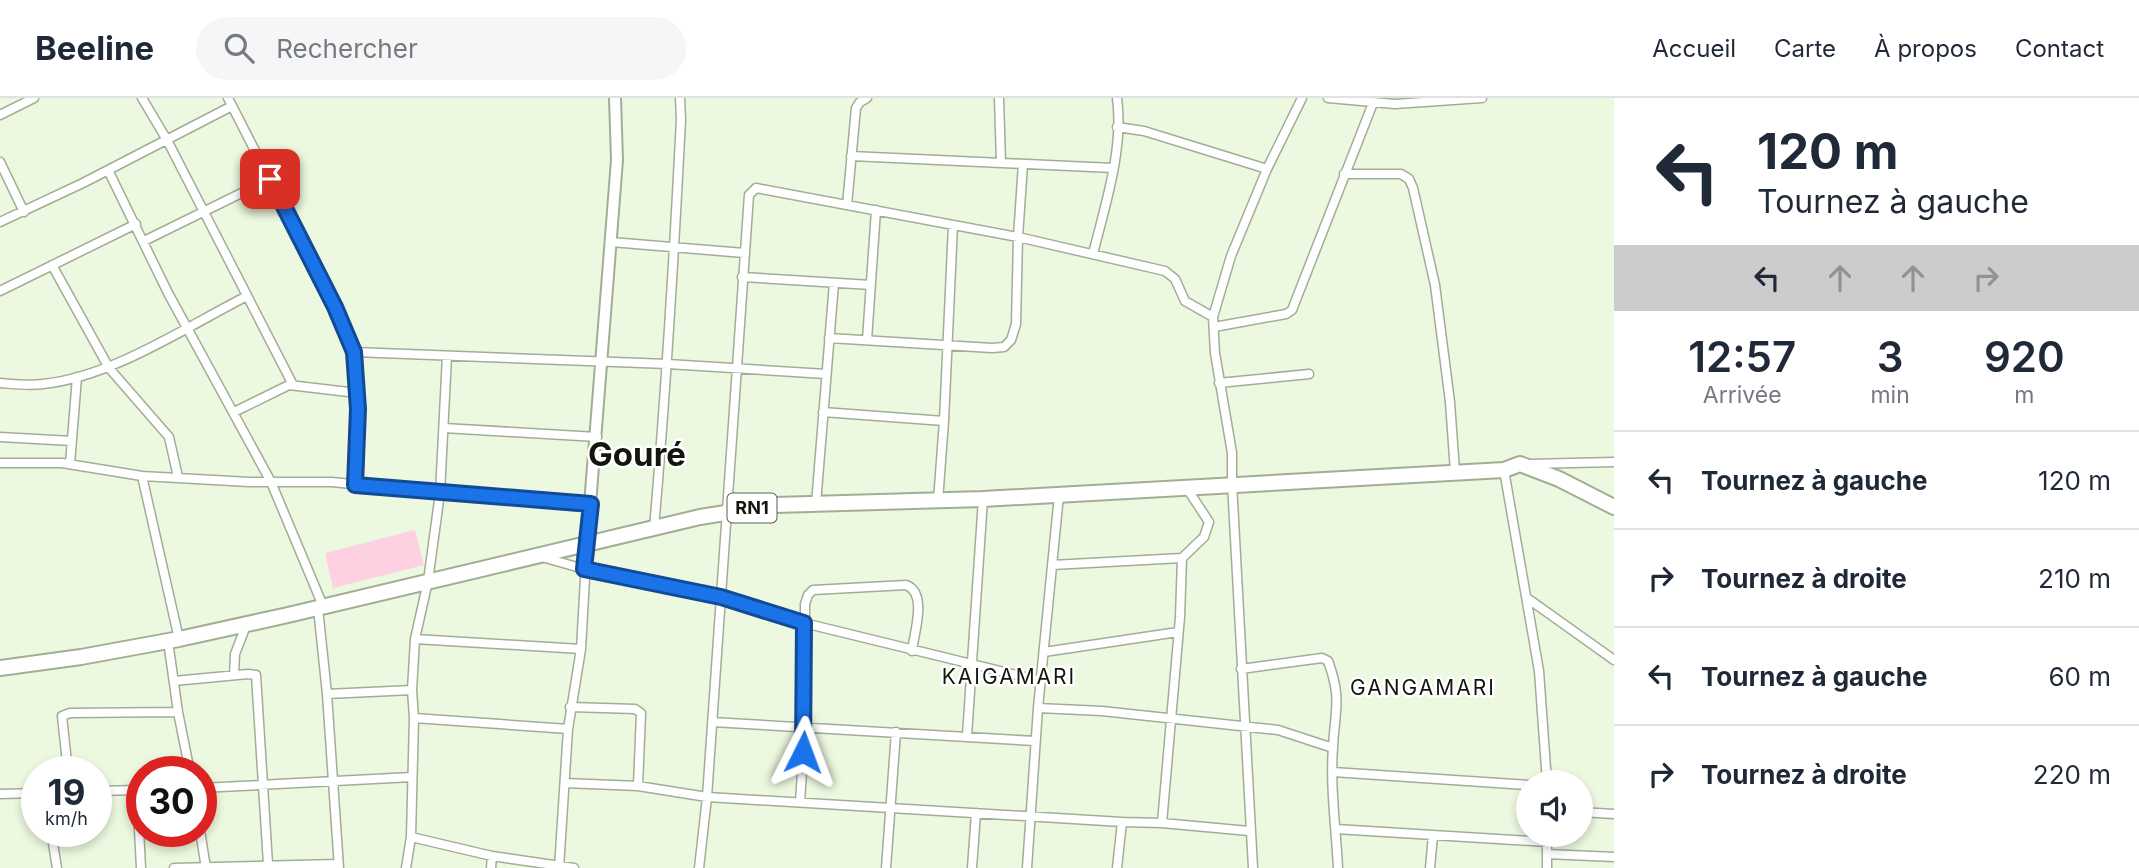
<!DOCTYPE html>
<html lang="fr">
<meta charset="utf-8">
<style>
body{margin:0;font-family:Inter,sans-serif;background:#f6f6f7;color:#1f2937;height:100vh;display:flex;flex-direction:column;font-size:26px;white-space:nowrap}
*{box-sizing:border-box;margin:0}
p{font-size:23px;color:#747a83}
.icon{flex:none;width:38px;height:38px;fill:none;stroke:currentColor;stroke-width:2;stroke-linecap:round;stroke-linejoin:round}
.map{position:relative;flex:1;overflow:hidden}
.details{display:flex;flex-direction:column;background:#fff;width:525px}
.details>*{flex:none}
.top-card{background:#fff;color:#1f2937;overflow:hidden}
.buttons{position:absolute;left:1516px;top:672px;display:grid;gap:14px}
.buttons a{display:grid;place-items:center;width:77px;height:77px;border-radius:50%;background:#fff;box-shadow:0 4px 10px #0003;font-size:35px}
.speed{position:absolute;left:21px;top:658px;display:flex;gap:14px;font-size:35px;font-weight:700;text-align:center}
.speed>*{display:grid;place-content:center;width:91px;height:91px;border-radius:50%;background:#fff;box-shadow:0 4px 10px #0003;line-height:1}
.speed small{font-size:18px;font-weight:400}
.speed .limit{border:10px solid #d22;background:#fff;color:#111}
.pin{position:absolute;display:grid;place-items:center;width:60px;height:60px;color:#fff;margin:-30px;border-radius:14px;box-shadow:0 4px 10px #0006}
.me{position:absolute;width:77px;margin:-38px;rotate:3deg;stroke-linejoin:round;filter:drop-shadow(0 0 5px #0008)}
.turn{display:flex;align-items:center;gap:24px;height:147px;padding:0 28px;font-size:32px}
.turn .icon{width:91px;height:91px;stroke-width:2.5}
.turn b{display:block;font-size:49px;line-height:60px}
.lanes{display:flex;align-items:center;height:66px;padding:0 28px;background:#0003;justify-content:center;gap:35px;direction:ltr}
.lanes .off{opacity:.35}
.eta{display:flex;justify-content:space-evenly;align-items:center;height:119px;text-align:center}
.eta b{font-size:42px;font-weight:600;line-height:49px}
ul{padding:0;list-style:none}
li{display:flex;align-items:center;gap:21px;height:98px;padding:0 28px;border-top:2px solid #e0e1e3}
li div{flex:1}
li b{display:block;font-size:26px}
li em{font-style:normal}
header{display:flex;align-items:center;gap:42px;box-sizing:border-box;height:98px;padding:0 35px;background:#fff;border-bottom:2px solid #e0e1e3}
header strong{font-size:33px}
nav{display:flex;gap:38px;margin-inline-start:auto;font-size:24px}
.search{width:490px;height:63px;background:#f6f6f7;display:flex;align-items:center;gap:18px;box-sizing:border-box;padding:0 24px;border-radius:38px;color:#747a83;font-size:26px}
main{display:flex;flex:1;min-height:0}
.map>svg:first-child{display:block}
</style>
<header>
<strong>Beeline</strong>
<div class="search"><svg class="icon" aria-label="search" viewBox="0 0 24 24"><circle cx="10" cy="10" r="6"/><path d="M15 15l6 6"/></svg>Rechercher</div>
<nav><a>Accueil</a><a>Carte</a><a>À propos</a><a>Contact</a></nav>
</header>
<main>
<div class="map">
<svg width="1614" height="770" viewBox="0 0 1614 770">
<rect width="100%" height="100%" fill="#ecf8df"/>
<path fill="#fdd0e2" d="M415 432 424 467 333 490 325 455Z"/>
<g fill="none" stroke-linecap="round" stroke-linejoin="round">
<defs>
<path id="street" d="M142 0 167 42 293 287
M228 0 335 209 354 254 358 311 355 387
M999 0 1001 65
M1328 0 1395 6 1482 0
M0 17 34 0
M1117 29 1144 33 1267 71
M851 58 1113 70
M0 64 24 114
M108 72 168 195 271 384 323 508
M1344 76H1401L1409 81 1413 90 1435 187 1450 304 1455 374
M847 107 856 10 860 4 867 0
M0 124 83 85 232 8
M144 143 270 81
M611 144 744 155
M1093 156C1105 107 1124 51 1117 0
M52 167 109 270 169 339 178 379
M742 179 871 187
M0 193 136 126
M1214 229 1286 216 1292 212 1373 5
M829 240 992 250 1004 249 1011 242 1016 226 1018 139 1023 66
M867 242 876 112
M354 254 668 266 826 276
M0 285C14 286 29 288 43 286 112 279 186 229 247 198
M1219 285 1309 276
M234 314 289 287 357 295
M823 314 944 323
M444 330 597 339
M0 339 72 343
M0 365H62L142 378 249 384H332L440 395 591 406
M70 366 77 279
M1530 366 1614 364
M1504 372 1539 573 1547 684
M142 378 179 541
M938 403 944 323 953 127
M816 406 834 185
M654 430C666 294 674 158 681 21L680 0
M542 459 584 471 721 499 804 525 1041 583
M1052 467 1182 460
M1527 500 1614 562
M318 510 327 596 339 770
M415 541 581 551
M168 543 178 614 190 674
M1044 554 1178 534
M1241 571 1322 560 1328 563C1342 601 1335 611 1333 649 1330 689 1336 730 1338 770
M234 577 235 556 247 525
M174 583 248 576 256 577 268 766
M327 596 412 592
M570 609 635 611 641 615 638 688
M1038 610 1102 613 1278 632 1333 650
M414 620 568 631
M712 624 1035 643
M967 638 983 401
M68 674 62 618 70 615 178 614
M1333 674 1528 687
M565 685 638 688 707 699 1122 724 1162 725 1249 733
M201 690 412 679
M137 692 141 770
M96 693 139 692
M0 696 37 695
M800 704 805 629V506L808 497 813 492 906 487C928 495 914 535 912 553
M1580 714 1614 716
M1162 725 1180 519 1182 460 1204 439 1209 424 1186 389
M1336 731 1547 744
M51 733 57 770
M200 733 206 770
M411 739 492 758 574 770
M1547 756 1614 759
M174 770 338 766
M406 770 411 739 414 620 412 592 415 541 428 483 440 395 447 258
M491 770 492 758
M559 770 568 631 581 551 587 445
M699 770 707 699 749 97 756 90 1018 139 1165 173 1175 181 1185 203 1213 219
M886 770 896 634
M972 770 976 715
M1027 770 1038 610 1059 397
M1117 770 1122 724
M1253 770 1232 385V355L1215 255 1213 219 1231 158 1267 71 1302 0
M1430 770 1433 737
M1547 770V737"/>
<path id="secondary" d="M587 445 617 62 615 0"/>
<path id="highway" d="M0 570 81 559 179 541 288 517 700 419 775 407 983 401 1504 372 1520 366 1559 381 1614 409"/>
</defs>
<use href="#street" stroke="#a2ad96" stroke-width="11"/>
<use href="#secondary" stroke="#a2ad96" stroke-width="14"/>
<use href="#highway" stroke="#a2ad96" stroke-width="18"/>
<use href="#street" stroke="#fff" stroke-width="8"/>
<use href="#secondary" stroke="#fff" stroke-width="10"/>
<use href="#highway" stroke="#fff" stroke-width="14"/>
</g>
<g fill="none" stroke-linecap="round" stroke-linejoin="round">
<defs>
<path id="route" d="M270 81 335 209 354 254 358 311 355 387 591 406 584 471 721 499 804 525 803 654"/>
</defs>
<use href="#route" stroke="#114b97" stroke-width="18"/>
<use href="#route" stroke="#1a73e8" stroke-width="12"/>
</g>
<g text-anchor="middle" stroke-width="5" stroke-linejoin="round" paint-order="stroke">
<rect fill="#fff" stroke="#595c56" stroke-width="2" x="727.5" y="395.5" width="49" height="29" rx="5"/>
<g font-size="18" font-weight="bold" fill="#12160e">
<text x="752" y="416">RN1</text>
</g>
<g font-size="21" letter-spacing="2" fill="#12160e" stroke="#fff">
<text x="1009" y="586">KAIGAMARI</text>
<text x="1423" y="597">GANGAMARI</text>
</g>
<g font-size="33" font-weight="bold" fill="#12160e" stroke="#fff">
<text x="637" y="368">Gouré</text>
</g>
</g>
</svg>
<div class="buttons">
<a><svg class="icon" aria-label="sound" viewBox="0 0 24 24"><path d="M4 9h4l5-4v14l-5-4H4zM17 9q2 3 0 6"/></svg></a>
</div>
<div class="speed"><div>19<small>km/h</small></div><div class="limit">30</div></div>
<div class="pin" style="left:270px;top:81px;background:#d93025"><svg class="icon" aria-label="arrive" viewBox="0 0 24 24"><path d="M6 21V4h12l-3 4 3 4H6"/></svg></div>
<svg class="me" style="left:803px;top:654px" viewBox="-20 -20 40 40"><path d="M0-17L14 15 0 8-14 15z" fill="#1a73e8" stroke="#fff" stroke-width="4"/></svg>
</div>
<section class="details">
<div class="top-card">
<div class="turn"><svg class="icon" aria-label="left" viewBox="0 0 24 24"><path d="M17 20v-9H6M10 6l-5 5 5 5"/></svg><div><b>120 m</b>Tournez à gauche</div></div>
<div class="lanes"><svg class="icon" aria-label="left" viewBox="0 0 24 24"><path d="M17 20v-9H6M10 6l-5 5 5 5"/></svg><svg class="icon off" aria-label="ahead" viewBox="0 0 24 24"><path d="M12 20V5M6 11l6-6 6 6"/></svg><svg class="icon off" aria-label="ahead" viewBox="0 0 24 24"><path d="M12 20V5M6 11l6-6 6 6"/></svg><svg class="icon off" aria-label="right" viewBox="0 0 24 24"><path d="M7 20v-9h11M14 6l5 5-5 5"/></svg></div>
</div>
<div class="eta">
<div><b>12:57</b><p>Arrivée</p></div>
<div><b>3</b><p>min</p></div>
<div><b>920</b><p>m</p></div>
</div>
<ul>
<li><svg class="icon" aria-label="left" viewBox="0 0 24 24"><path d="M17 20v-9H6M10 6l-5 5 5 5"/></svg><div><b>Tournez à gauche</b></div><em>120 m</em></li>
<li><svg class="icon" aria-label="right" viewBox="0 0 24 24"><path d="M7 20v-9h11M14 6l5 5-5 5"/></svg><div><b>Tournez à droite</b></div><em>210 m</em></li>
<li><svg class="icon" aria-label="left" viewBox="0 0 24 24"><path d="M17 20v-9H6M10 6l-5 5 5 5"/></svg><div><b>Tournez à gauche</b></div><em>60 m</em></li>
<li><svg class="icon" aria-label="right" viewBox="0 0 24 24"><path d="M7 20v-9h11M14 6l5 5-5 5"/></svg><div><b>Tournez à droite</b></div><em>220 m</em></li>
</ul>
</section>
</main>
